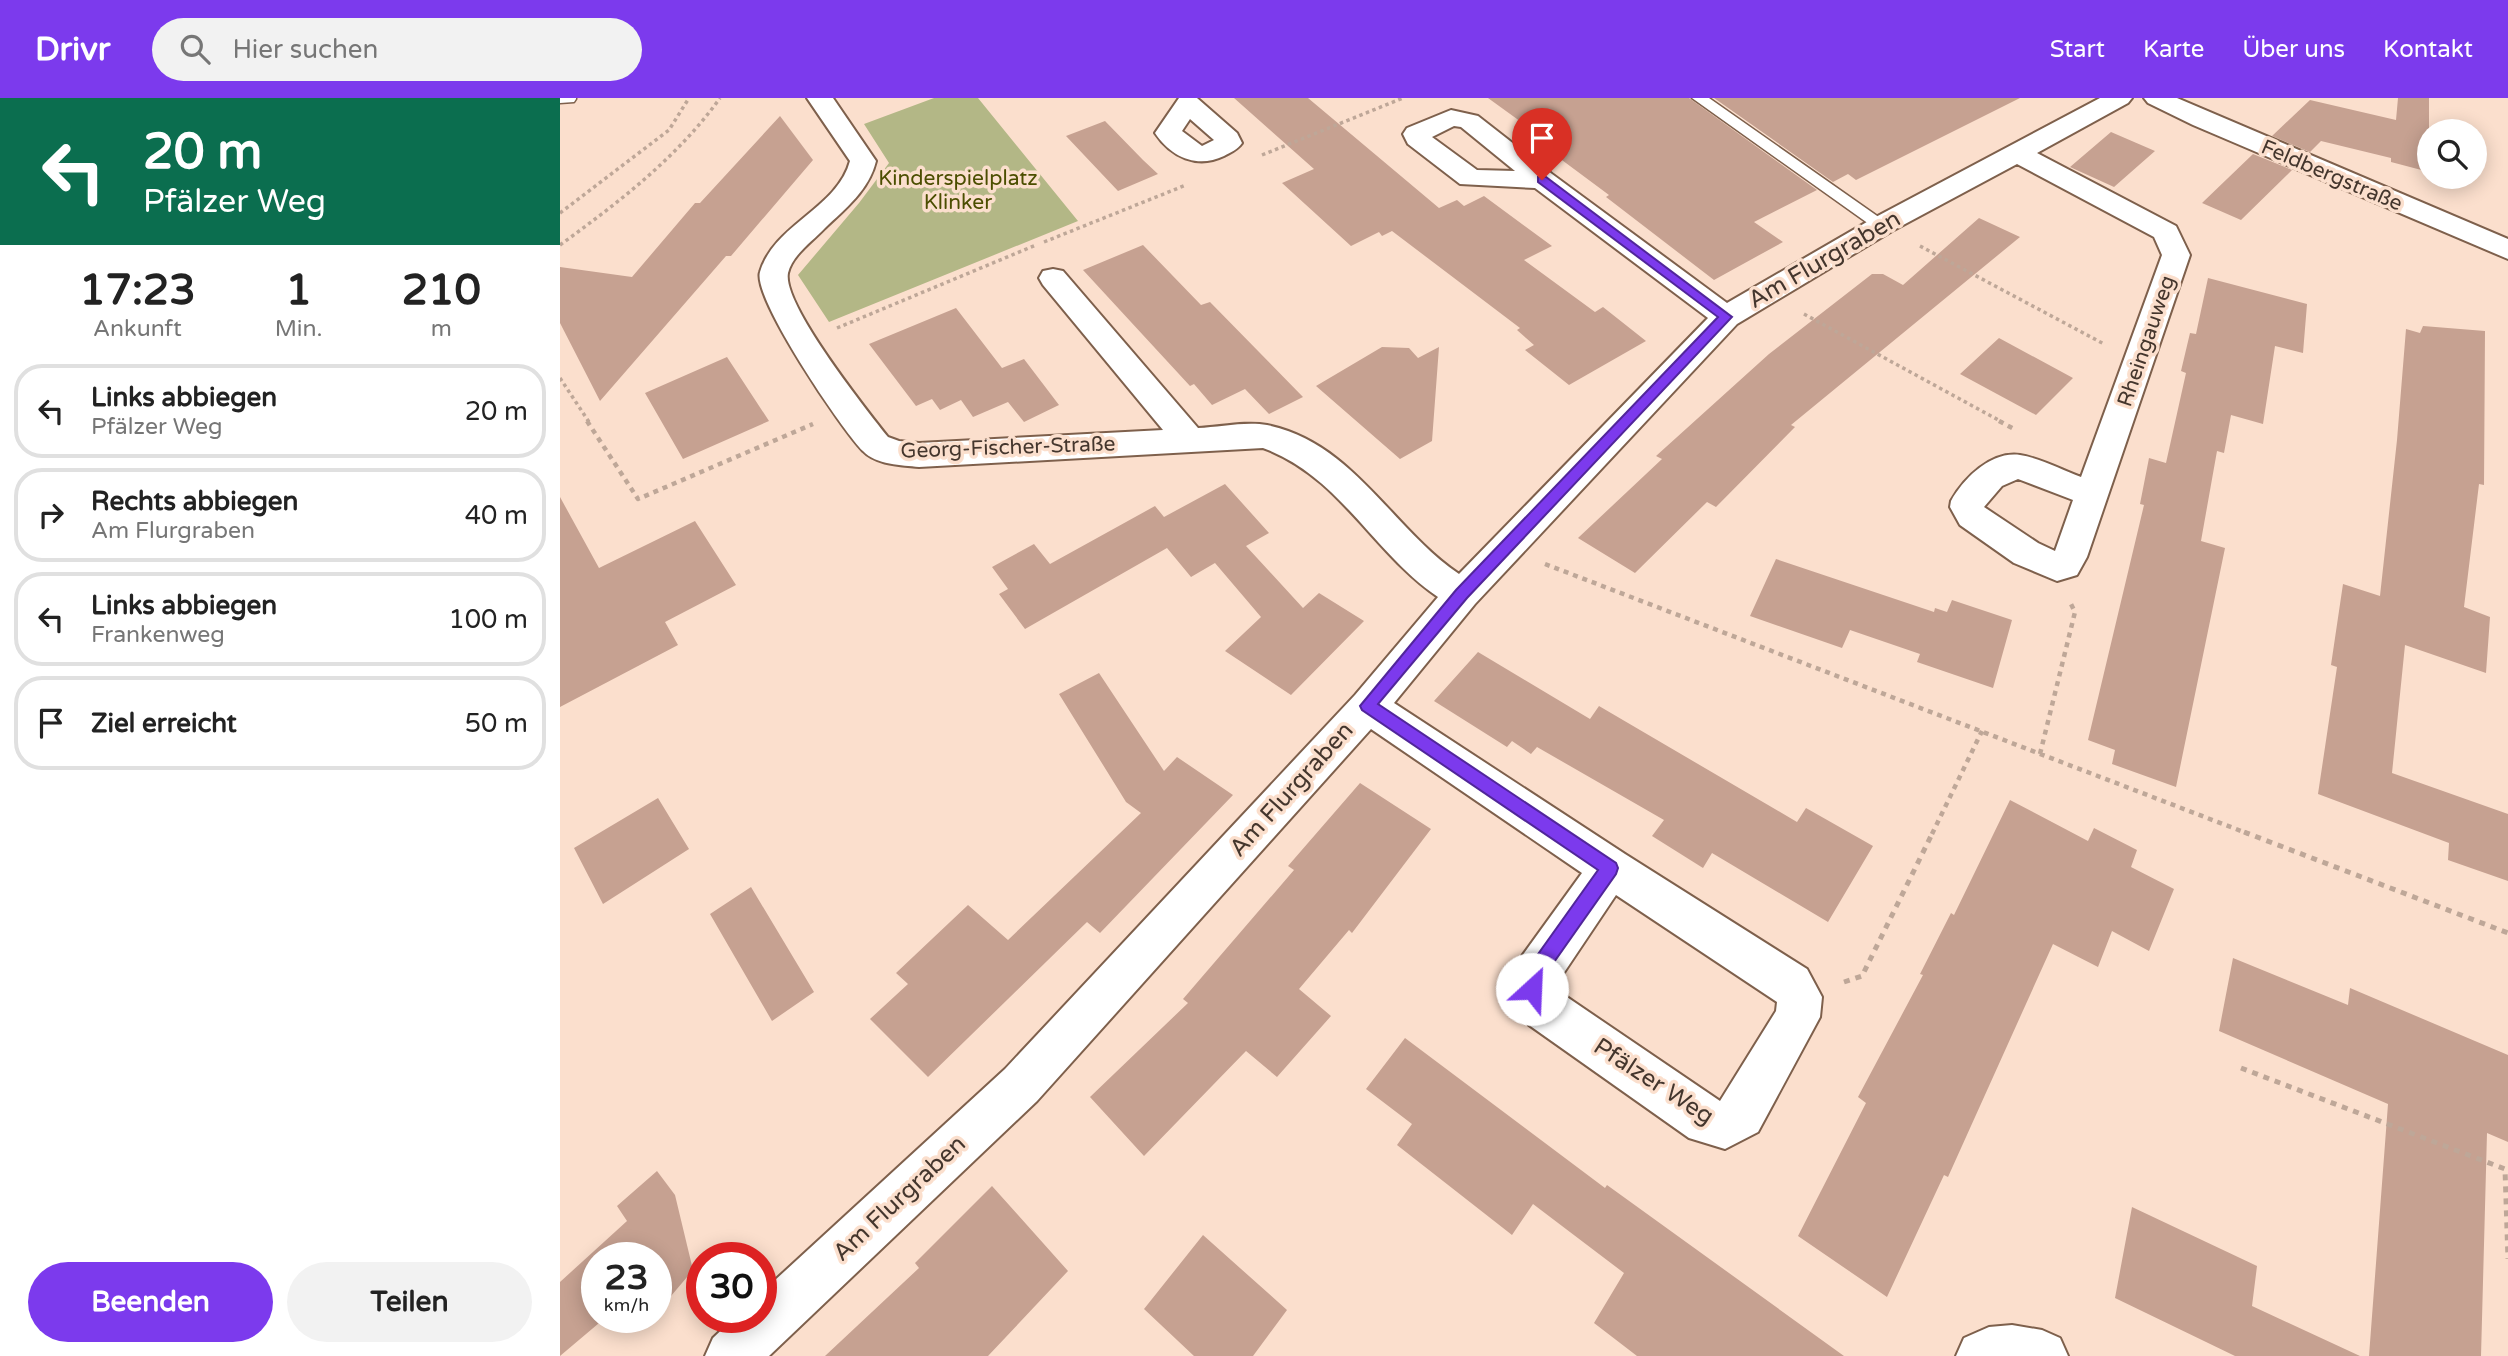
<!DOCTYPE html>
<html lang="de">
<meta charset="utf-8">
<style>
body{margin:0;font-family:"Varela Round",sans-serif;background:#f2f2f2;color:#222;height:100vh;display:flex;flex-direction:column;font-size:26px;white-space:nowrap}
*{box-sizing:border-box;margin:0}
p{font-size:23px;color:#767676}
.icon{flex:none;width:38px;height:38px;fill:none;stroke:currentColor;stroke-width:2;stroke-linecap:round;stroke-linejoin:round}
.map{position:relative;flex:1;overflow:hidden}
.sheet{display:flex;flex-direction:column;background:#fff;width:560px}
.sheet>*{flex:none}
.top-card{background:#0b6e4f;color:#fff;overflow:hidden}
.tools{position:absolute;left:1857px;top:21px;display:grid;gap:14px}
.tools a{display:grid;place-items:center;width:70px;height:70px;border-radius:50%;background:#fff;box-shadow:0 4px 18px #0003;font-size:35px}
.speed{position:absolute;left:21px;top:1144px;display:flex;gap:14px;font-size:35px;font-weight:700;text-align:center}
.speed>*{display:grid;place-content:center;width:91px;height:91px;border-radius:50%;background:#fff;box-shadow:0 4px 18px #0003;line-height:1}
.speed small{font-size:18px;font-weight:400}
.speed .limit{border:10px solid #d22;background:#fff;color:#111}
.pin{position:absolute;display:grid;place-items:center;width:60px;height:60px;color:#fff;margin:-72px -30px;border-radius:50% 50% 50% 0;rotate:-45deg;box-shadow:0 0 7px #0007}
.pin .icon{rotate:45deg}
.me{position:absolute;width:77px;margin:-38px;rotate:25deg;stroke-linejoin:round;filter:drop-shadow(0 0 5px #0008)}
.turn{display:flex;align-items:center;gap:24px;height:147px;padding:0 28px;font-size:32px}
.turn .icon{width:91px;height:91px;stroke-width:2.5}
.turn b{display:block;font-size:49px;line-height:60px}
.eta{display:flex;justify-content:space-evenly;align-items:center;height:119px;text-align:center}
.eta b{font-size:42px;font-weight:800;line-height:49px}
.primary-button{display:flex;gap:14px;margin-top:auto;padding:14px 28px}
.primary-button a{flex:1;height:80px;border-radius:42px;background:#7c3aed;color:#fff;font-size:28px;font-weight:800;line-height:80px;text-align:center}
.primary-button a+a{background:#f2f2f2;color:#222}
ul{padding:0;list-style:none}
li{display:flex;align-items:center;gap:21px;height:94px;margin:0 14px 10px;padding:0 14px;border:4px solid #e0e0e0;border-radius:28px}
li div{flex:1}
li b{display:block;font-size:26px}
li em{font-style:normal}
header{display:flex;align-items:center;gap:42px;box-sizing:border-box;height:98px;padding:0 35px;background:#7c3aed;color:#fff}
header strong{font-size:33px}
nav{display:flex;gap:38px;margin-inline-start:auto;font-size:24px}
.search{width:490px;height:63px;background:#f2f2f2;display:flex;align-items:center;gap:18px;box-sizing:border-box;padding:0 24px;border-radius:38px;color:#767676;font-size:26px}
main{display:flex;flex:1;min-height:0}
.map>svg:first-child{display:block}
</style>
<header>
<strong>Drivr</strong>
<div class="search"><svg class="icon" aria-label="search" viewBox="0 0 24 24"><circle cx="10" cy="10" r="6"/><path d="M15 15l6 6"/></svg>Hier suchen</div>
<nav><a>Start</a><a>Karte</a><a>Über uns</a><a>Kontakt</a></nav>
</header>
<main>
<section class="sheet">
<div class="top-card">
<div class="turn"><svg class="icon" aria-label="left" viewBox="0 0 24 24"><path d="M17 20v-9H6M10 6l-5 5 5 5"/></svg><div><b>20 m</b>Pfälzer Weg</div></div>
</div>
<div class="eta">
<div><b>17:23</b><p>Ankunft</p></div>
<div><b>1</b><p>Min.</p></div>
<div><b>210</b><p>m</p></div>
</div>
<ul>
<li><svg class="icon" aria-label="left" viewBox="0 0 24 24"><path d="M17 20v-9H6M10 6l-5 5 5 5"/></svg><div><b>Links abbiegen</b><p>Pfälzer Weg</p></div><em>20 m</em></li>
<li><svg class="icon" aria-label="right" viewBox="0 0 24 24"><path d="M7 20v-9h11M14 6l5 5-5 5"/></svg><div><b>Rechts abbiegen</b><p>Am Flurgraben</p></div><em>40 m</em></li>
<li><svg class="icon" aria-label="left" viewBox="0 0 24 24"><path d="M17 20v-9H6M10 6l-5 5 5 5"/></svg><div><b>Links abbiegen</b><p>Frankenweg</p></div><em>100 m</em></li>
<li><svg class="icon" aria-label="arrive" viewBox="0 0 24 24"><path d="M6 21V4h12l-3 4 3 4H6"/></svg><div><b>Ziel erreicht</b></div><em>50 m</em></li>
</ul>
<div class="primary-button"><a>Beenden</a><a>Teilen</a></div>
</section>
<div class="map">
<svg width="1948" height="1258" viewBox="0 0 1948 1258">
<rect width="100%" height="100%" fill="#fbdfcd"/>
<path fill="#b3b786" d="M374 0H418L518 123 269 224 238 177 299 105 329 65 304 26Z"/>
<path fill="#c6a191" d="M674 0H748L879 110 897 102 904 108 924 98 992 148 964 162 1035 214 1043 209 1086 243 1009 287 965 252 974 247 957 232 960 230 832 133 822 138 819 134 791 148 722 85 754 71Z
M928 0H1129L1257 92 1194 124 1223 144 1154 182 1046 99 1049 97 979 45 986 42Z
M1154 0H1460L1296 82 1288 76 1273 84Z
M1838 0H1869V74L1831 64V60L1761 43 1750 54 1712 38 1750 2 1836 22Z
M220 18 253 62 171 158H166L40 303 0 225V169L72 179 135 105H140Z
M545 23 583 62 598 76 558 93 506 38Z
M1551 34 1595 53 1554 89 1510 69Z
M1693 56 1732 72 1681 122 1642 105Z
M1419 120 1460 139 1231 327 1235 329 1156 409 1147 404 1075 475 1018 440 1102 361 1096 358 1209 256 1312 176H1323L1343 187Z
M583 147 641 207 650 204 743 299 709 316 685 291 652 307 634 286 630 288 523 172Z
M1648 180 1747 206 1743 255 1715 248 1703 326 1671 317 1664 355 1657 353 1641 443 1665 450 1616 689 1552 666 1555 652 1528 642 1584 407 1580 406 1589 360 1606 365 1626 275 1621 273 1630 235 1636 236Z
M396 210 442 270 464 261 499 307 464 324 448 304 413 319 401 302 380 312 372 301 356 308 309 246Z
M1863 228 1925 233 1924 387 1919 386 1904 509 1930 519 1926 575 1845 547 1832 675 1948 716V783L1888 762 1889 745 1758 696 1777 569 1771 567 1783 486 1820 498 1837 342 1846 231 1860 235Z
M1439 240 1513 280 1476 317 1400 276Z
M822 249 849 250 858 260 879 249 872 343 840 361 756 288Z
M167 259 209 323 123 361 85 295Z
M665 386 709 435 686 448 743 510 759 495 804 523 731 597 665 553 701 519 655 465 631 479 607 450 465 531 439 496 448 491 432 469 474 446 490 466 595 408 604 419Z
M0 399 39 470 135 423 176 487 105 524 118 547 0 609Z
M1216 461 1374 514 1375 510 1387 514 1392 502 1452 522 1433 590 1357 564 1360 556 1290 532 1282 550 1190 518Z
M918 554 1030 621 1039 608 1237 724 1246 710 1313 748 1268 824 1152 755 1143 770 1092 738 1104 722 977 649 971 656 952 643 947 649 874 603Z
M539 575 604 673 617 659 673 697 540 835 527 824 368 979 310 921 348 886 336 875 408 807 448 842 581 715 566 704 499 596Z
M800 685 871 731 792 835 789 832 739 891 771 918 717 979 686 953 584 1058 530 999 628 905 623 901 734 772 728 768Z
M98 700 129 751 43 806 14 750Z
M1450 702 1528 743 1534 730 1577 752 1571 769 1614 791 1589 853 1552 833 1538 869 1493 846 1388 1079 1384 1077 1327 1199 1238 1138 1306 1005 1298 999 1363 877 1360 876 1391 815 1394 817Z
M191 789 254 894 212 923 150 816Z
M1673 860 1788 907 1790 890 1948 957V1044L1927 1035 1921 1258H1809L1828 1006 1659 933Z
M845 940 1045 1090 1047 1087 1284 1258H1077L1034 1225 1064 1175 973 1106 952 1137 837 1047 852 1026 806 991Z
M97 1073 115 1097 133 1172 111 1198 96 1199V1160H37V1220H45L0 1258V1184L67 1123 57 1108Z
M432 1088 508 1173 428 1258H265L359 1170 355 1165Z
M1572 1109 1697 1168 1692 1208 1800 1258H1675L1555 1200Z
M643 1137 727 1212 693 1258H634L584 1211Z"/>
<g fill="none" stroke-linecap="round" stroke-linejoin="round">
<defs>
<path id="service" d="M0 0H16V1L14 4 0 5Z
M1132 0H1149L1330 127 1328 131H1316Z"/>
<path id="minor" d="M247 0H273L316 63C309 92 286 110 265 130 253 143 232 157 228 175 222 206 306 311 328 339L339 343 359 345 603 332 483 187 479 180 483 173 493 171 503 173 638 330C659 329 687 323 707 327 794 345 831 430 899 476L1148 220 975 90 900 86 848 46 843 36 847 30 891 12 918 18 992 76 1167 205 1312 121 1540 0H1572L1568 5 1477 55 1616 128 1630 157 1527 459 1517 477 1497 483 1454 465 1400 427 1390 409 1391 403C1404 380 1431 353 1460 357 1480 360 1502 372 1521 379L1602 157 1594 139 1457 66 1332 133 1177 226 915 506 834 605 1065 756 1247 871 1262 899 1260 919 1198 1034 1165 1051 1129 1040 969 927 950 892 962 858 1022 775 811 631 477 1003 209 1258H145L153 1240 174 1220H201V1195L445 971 795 597 878 499C813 455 780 378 703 350L359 369C342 367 316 367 303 353 282 332 192 199 200 174 214 126 277 111 290 63ZM894 28 901 29 955 73 917 72 872 39ZM1458 381 1513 402 1495 453 1478 445 1424 409 1442 388ZM1056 797 1217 904 1216 913 1160 1003 1001 895 995 888Z
M619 0H637L677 35 682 45C677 52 671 54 664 58 637 71 611 59 595 35ZM630 21 654 42 642 48 622 33Z
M1584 0H1617L1948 141V161L1633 27 1588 5Z
M1452 1227 1482 1232 1500 1240 1508 1258H1396L1404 1240 1429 1229Z"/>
</defs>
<use href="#service" stroke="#7e604c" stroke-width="3"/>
<use href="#minor" stroke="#7e604c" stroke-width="4"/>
<path stroke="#bea798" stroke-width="3.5" stroke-dasharray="3.5 3.5" stroke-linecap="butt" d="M702 57 843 0
M0 115 109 32 129 0
M484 144 626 87
M0 147C59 104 117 60 160 0
M1360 148 1544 246
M1244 216 1442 324
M277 230 476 147
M0 280 29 324"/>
<path stroke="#bea798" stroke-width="4.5" stroke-dasharray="5 5" stroke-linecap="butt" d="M27 323 78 401 253 326
M1439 323 1454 331
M985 466 1689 736
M1480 656 1515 514 1511 506
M1372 736 1422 633"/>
<path stroke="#bea798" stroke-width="5" stroke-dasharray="6 6" stroke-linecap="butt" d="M1684 734 1948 835
M1284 884 1302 878 1373 734
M1681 970 1945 1071 1948 1161"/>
<use href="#service" fill="#fff" fill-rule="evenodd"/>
<use href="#minor" fill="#fff" fill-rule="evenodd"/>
</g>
<path fill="#7c3aed" stroke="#51269a" stroke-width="2" d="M978 79H986L1172 219 907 500 818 606 1056 765 1058 770 1056 776 985 877 978 898 972 900 965 898 962 891 971 866 1038 772 802 612 800 608 896 492 1158 219 978 84Z"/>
<g text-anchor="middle" stroke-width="7" stroke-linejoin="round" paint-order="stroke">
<g font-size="21" fill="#44362d" stroke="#fbdfcd">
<text transform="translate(1772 77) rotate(23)" y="7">Feldbergstraße</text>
<text transform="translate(1586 243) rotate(-71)" y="7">Rheingauweg</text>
<text transform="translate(448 349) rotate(-2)" y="7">Georg-Fischer-Straße</text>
</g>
<g font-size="21" fill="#4b4e00" stroke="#fbdfcd">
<text x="398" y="87">Kinderspielplatz<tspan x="398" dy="24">Klinker</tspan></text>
</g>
<g font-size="24" fill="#44362d" stroke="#fbdfcd">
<text transform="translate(1264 161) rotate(-30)" y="8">Am Flurgraben</text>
<text transform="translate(731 691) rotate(-48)" y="8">Am Flurgraben</text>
<text transform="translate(1094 983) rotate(33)" y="8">Pfälzer Weg</text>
<text transform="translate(339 1100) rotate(-43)" y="8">Am Flurgraben</text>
</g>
</g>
</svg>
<div class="tools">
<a><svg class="icon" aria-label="search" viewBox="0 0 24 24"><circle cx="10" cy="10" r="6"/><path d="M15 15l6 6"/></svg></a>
</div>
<div class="speed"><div>23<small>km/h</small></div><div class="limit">30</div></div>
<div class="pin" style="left:982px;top:82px;background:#d93025"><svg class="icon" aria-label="arrive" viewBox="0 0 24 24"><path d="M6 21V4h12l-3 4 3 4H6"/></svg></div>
<svg class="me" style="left:972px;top:891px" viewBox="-20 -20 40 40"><circle r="19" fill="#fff"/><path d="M0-13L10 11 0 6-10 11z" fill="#7c3aed"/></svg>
</div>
</main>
